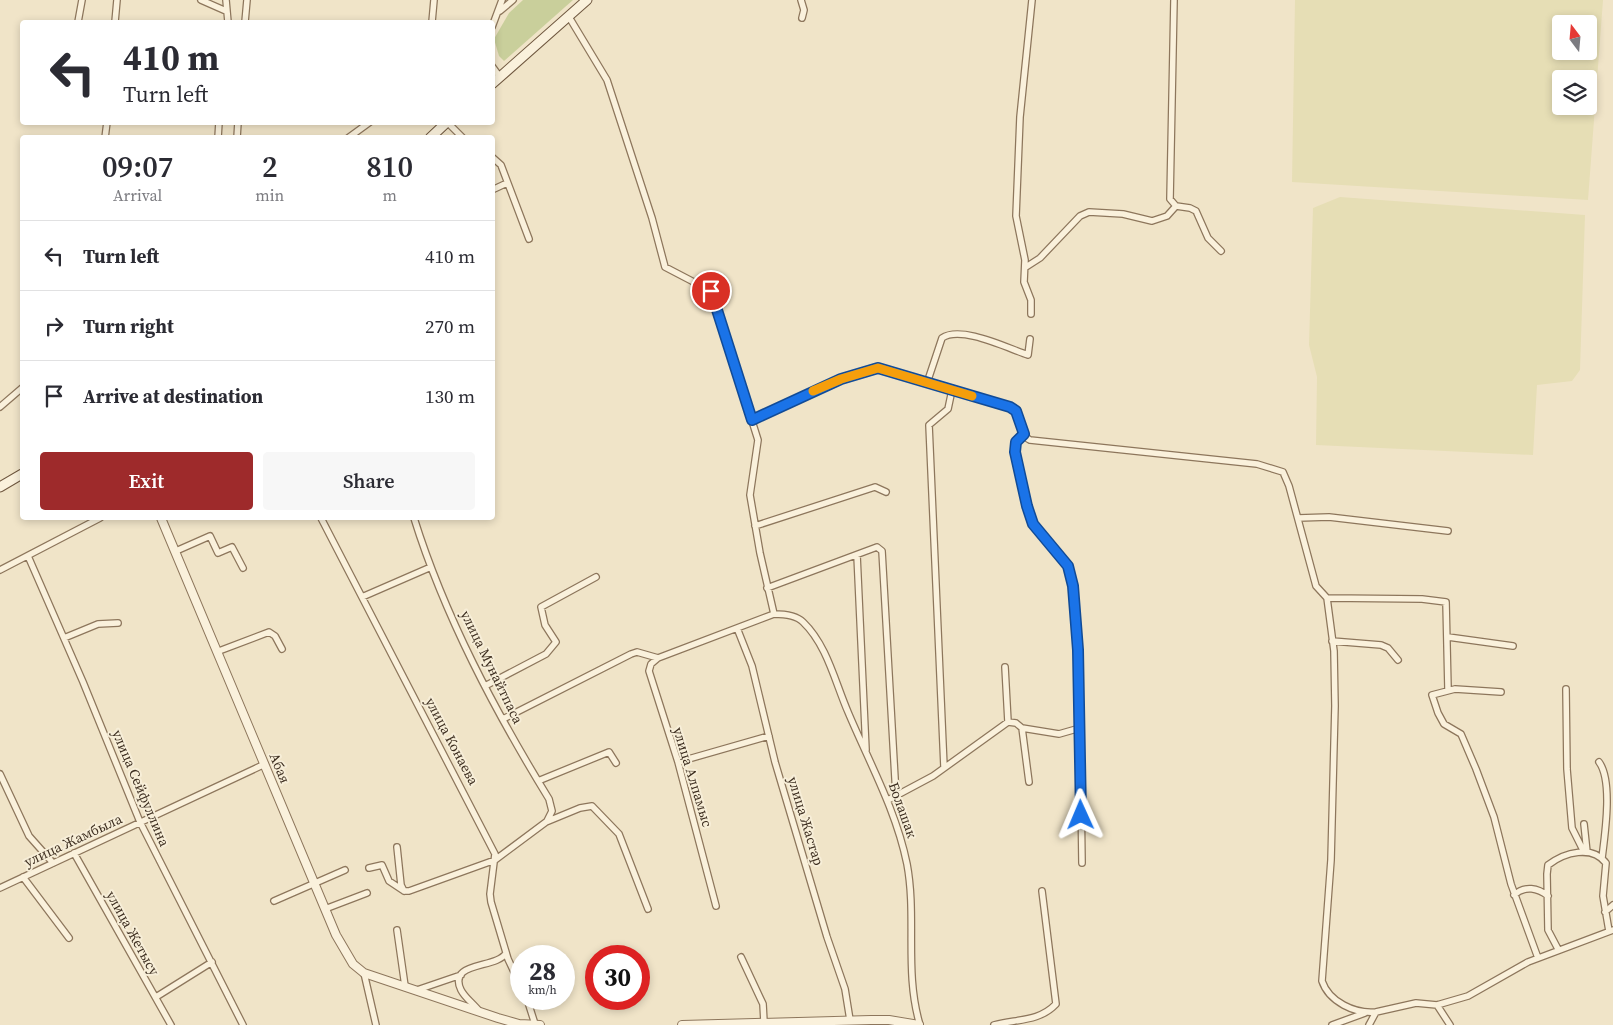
<!DOCTYPE html>
<meta charset="utf-8">
<style>
body{margin:0;font-family:"Source Serif 4",serif;background:#f7f7f7;color:#2b2b33;height:100vh;display:flex;flex-direction:column;font-size:19px;white-space:nowrap}
*{box-sizing:border-box;margin:0}
p{font-size:16px;color:#7c7c81}
.icon{flex:none;width:28px;height:28px;fill:none;stroke:currentColor;stroke-width:2;stroke-linecap:round;stroke-linejoin:round}
.map{position:relative;flex:1;overflow:hidden}
.details{position:absolute;left:20px;top:135px;width:475px;height:385px;display:flex;flex-direction:column;background:#fff;border-radius:5px;box-shadow:0 2px 8px #0003}
.details>*{flex:none}
.banner{position:absolute;left:20px;top:20px;width:475px;height:105px;border-radius:5px;box-shadow:0 2px 8px #0003;background:#fff;color:#2b2b33;overflow:hidden}
.needle{width:32px;rotate:344deg}
.tools{position:absolute;left:1552px;top:15px;display:grid;gap:10px}
.tools a{display:grid;place-items:center;width:45px;height:45px;border-radius:5px;background:#fff;box-shadow:0 2px 8px #0003;font-size:25px}
.speed{position:absolute;left:510px;top:945px;display:flex;gap:10px;font-size:25px;font-weight:700;text-align:center}
.speed>*{display:grid;place-content:center;width:65px;height:65px;border-radius:50%;background:#fff;box-shadow:0 2px 8px #0003;line-height:1}
.speed small{font-size:12px;font-weight:400}
.speed .limit{border:8px solid #d22;background:#fff;color:#111}
.pin{position:absolute;display:grid;place-items:center;width:42px;height:42px;color:#fff;margin:-21px;border:2px solid #fff;border-radius:50%;box-shadow:0 1px 5px #0007}
.me{position:absolute;width:55px;margin:-28px;rotate:359deg;stroke-linejoin:round;filter:drop-shadow(0 0 4px #0008)}
.turn{display:flex;align-items:center;gap:18px;height:105px;padding:0 20px;font-size:22px}
.turn .icon{width:65px;height:65px;stroke-width:2.5}
.turn b{display:block;font-size:35px;line-height:42px}
.eta{display:flex;justify-content:space-evenly;align-items:center;height:85px;text-align:center}
.eta b{font-size:30px;font-weight:600;line-height:35px}
.cta{display:flex;gap:10px;margin-top:auto;padding:10px 20px}
.cta a{flex:1;height:58px;border-radius:5px;background:#9e2a2b;color:#fff;font-size:20px;font-weight:600;line-height:58px;text-align:center}
.cta a+a{background:#f7f7f7;color:#2b2b33}
ul{padding:0;list-style:none}
li{display:flex;align-items:center;gap:15px;height:70px;padding:0 20px;border-top:1px solid #e1e1e2}
li div{flex:1}
li b{display:block;font-size:19px}
li em{font-style:normal}
.map>svg:first-child{display:block}
</style>
<div class="map">
<svg width="1613" height="1025" viewBox="0 0 1613 1025">
<rect width="100%" height="100%" fill="#f0e4c8"/>
<path fill="#e6deb5" fill-rule="evenodd" d="M1295 0H1603L1588 200 1292 182ZM1561 24H1589V51H1561ZM1561 79H1589V106H1561Z
M1340 197 1585 215 1580 370 1572 381 1537 385 1533 455 1316 445 1317 377 1309 345 1313 208Z"/>
<path fill="#c9cf9b" d="M523 0H573L504 61 499 56 494 39 509 13Z"/>
<g fill="none" stroke-linecap="round" stroke-linejoin="round">
<defs>
<path id="minor" d="M201 0 226 11
M226 0 228 22
M801 0 804 10 802 18
M1174 0 1170 199 1176 206 1190 208 1196 211 1208 238 1221 251
M500 11 513 0
M569 17 607 80 652 218 665 267 711 291 758 440 750 495 760 553 774 614
M78 22 82 0
M115 22 117 0
M245 22 247 0
M432 22 434 0
M492 27 502 0
M492 66 500 77
M447 122 463 138
M105 138 107 122
M218 138 219 122
M237 138 238 122
M348 138 370 122
M492 157 501 165 529 239
M492 190 507 183
M1026 267 1040 258 1080 216 1089 212 1123 214 1152 221 1167 216 1176 206
M1031 314V300L1024 282 1025 260 1016 216 1020 117 1032 0
M927 383 942 338C961 325 1007 348 1028 355L1030 339
M0 407 22 388
M752 420 841 379 878 368 1010 407C1022 415 1017 434 1030 440L1257 464 1283 472 1289 486 1316 586 1327 598 1422 599 1446 602 1448 689
M1024 434 1017 442 1015 452 1027 506 1033 524 1068 566 1073 586 1079 650 1082 863
M321 518 495 854 490 894 491 902 508 959 521 987
M414 518C445 617 495 711 549 799L552 811 547 821
M1298 518 1329 517 1448 531
M755 526 875 487 886 492
M176 551 210 536 218 553 232 547 243 568
M857 555 866 750
M28 556 83 682 140 822 243 1025
M0 570 100 518
M767 588 877 547 882 551 896 796
M362 597 431 567
M1327 598 1334 651 1335 706 1331 860 1322 981C1329 1002 1355 1014 1376 1012
M737 628 752 666 775 762 827 937 845 989 850 1020
M1448 637 1513 646
M64 638 98 624 118 623
M1332 641 1381 645 1388 648 1398 660
M219 651 269 632 275 636 282 649
M658 658 651 664 649 671 678 762 716 906
M485 686 546 654 556 642 545 625 541 607 596 577
M1566 689 1567 769 1572 828 1584 852
M1501 692 1455 689 1432 695 1438 713 1444 724 1461 734 1476 769 1494 817 1511 884 1538 958
M503 719 631 654 637 652 658 658 774 614C783 614 796 615 803 622 827 645 835 682 848 712 869 762 896 810 907 864 917 917 904 972 920 1025
M1008 722 1016 723 1022 728 1029 782
M1022 728 1059 734 1080 728
M678 762 769 736
M1599 762C1613 781 1605 834 1602 858
M944 767 929 425 948 409 952 390
M0 774 29 836 53 863
M538 781 609 752 616 763
M888 800 933 776 1008 722 1005 667
M1584 824 1587 852
M397 847 401 885 404 891H409L495 860 546 822 580 808 592 806 619 834 648 909
M74 853 171 1025
M369 868 382 865 389 881 404 891
M23 877 69 938
M0 888 265 764
M1514 895C1525 885 1538 888 1548 896
M274 901 345 870
M325 909 367 893
M1605 912 1613 905
M397 930 405 986
M1558 949 1548 930 1547 874 1548 865C1565 852 1592 845 1606 863L1603 896 1609 931
M741 957 763 1004 764 1022
M364 973 376 1025
M417 990 461 975
M156 997 212 962
M527 999 535 1024
M1437 1005 1450 1025
M479 1011C474 1004 465 998 461 990 447 961 497 969 506 953
M994 1025C1016 1019 1039 1022 1056 1004L1042 891
M1332 1025 1365 1013
M1369 1025 1376 1012 1416 1003 1437 1005 1468 996 1528 962 1613 930"/>
<path id="tertiary" d="M161 518 336 935 353 964 364 973 498 1018 519 1024 540 1025
M682 1025 871 1020H889L919 1025"/>
<path id="secondary" d="M492 84 587 0
M430 138 447 122
M0 487 22 474"/>
</defs>
<use href="#minor" stroke="#8d765c" stroke-width="8"/>
<use href="#tertiary" stroke="#8d765c" stroke-width="10"/>
<use href="#secondary" stroke="#6f573f" stroke-width="11"/>
<use href="#minor" stroke="#faf1dc" stroke-width="5.5"/>
<use href="#tertiary" stroke="#faf1dc" stroke-width="8"/>
<use href="#secondary" stroke="#faf1dc" stroke-width="9"/>
</g>
<g fill="none" stroke-linecap="round" stroke-linejoin="round">
<defs>
<path id="route" d="M711 291 752 420 841 379 878 368 1010 407 1016 411 1024 434 1016 442 1015 452 1027 506 1033 524 1068 566 1073 586 1078 650 1081 815"/>
</defs>
<use href="#route" stroke="#114b97" stroke-width="12"/>
<use href="#route" stroke="#1a73e8" stroke-width="9"/>
<path stroke="#f59e0b" stroke-width="9" d="M813 391 841 379 878 368 972 396"/>
</g>
<g text-anchor="middle" stroke-width="4" stroke-linejoin="round" paint-order="stroke">
<g font-size="14" fill="#3d2e20" stroke="#f7eed8">
<text transform="translate(492 667) rotate(64)" y="5">улица Мунайтпаса</text>
<text transform="translate(452 741) rotate(62)" y="5">улица Конаева</text>
<text transform="translate(280 768) rotate(67)" y="5">Абая</text>
<text transform="translate(693 777) rotate(73)" y="5">улица Алпамыс</text>
<text transform="translate(141 788) rotate(67)" y="5">улица Сейфуллина</text>
<text transform="translate(903 810) rotate(70)" y="5">Болашак</text>
<text transform="translate(806 821) rotate(73)" y="5">улица Жастар</text>
<text transform="translate(73 840) rotate(-25)" y="5">улица Жамбыла</text>
<text transform="translate(133 933) rotate(61)" y="5">улица Жетысу</text>
</g>
</g>
</svg>
<div class="tools">
<a><svg class="needle" viewBox="-14 -14 28 28"><path d="M0-13l5 13h-10z" fill="#e53935"/><path d="M0 13l5-13h-10z" fill="#7c7c81"/></svg></a>
<a><svg class="icon" aria-label="layers" viewBox="0 0 24 24"><path d="M12 4l9 5-9 5-9-5zM3 14l9 5 9-5"/></svg></a>
</div>
<div class="speed"><div>28<small>km/h</small></div><div class="limit">30</div></div>
<div class="pin" style="left:711px;top:291px;background:#d93025"><svg class="icon" aria-label="arrive" viewBox="0 0 24 24"><path d="M6 21V4h12l-3 4 3 4H6"/></svg></div>
<svg class="me" style="left:1081px;top:815px" viewBox="-20 -20 40 40"><path d="M0-17L14 15 0 8-14 15z" fill="#1a73e8" stroke="#fff" stroke-width="4"/></svg>
<div class="banner">
<div class="turn"><svg class="icon" aria-label="left" viewBox="0 0 24 24"><path d="M17 20v-9H6M10 6l-5 5 5 5"/></svg><div><b>410 m</b>Turn left</div></div>
</div>
<section class="details">
<div class="eta">
<div><b>09:07</b><p>Arrival</p></div>
<div><b>2</b><p>min</p></div>
<div><b>810</b><p>m</p></div>
</div>
<ul>
<li><svg class="icon" aria-label="left" viewBox="0 0 24 24"><path d="M17 20v-9H6M10 6l-5 5 5 5"/></svg><div><b>Turn left</b></div><em>410 m</em></li>
<li><svg class="icon" aria-label="right" viewBox="0 0 24 24"><path d="M7 20v-9h11M14 6l5 5-5 5"/></svg><div><b>Turn right</b></div><em>270 m</em></li>
<li><svg class="icon" aria-label="arrive" viewBox="0 0 24 24"><path d="M6 21V4h12l-3 4 3 4H6"/></svg><div><b>Arrive at destination</b></div><em>130 m</em></li>
</ul>
<div class="cta"><a>Exit</a><a>Share</a></div>
</section>
</div>
